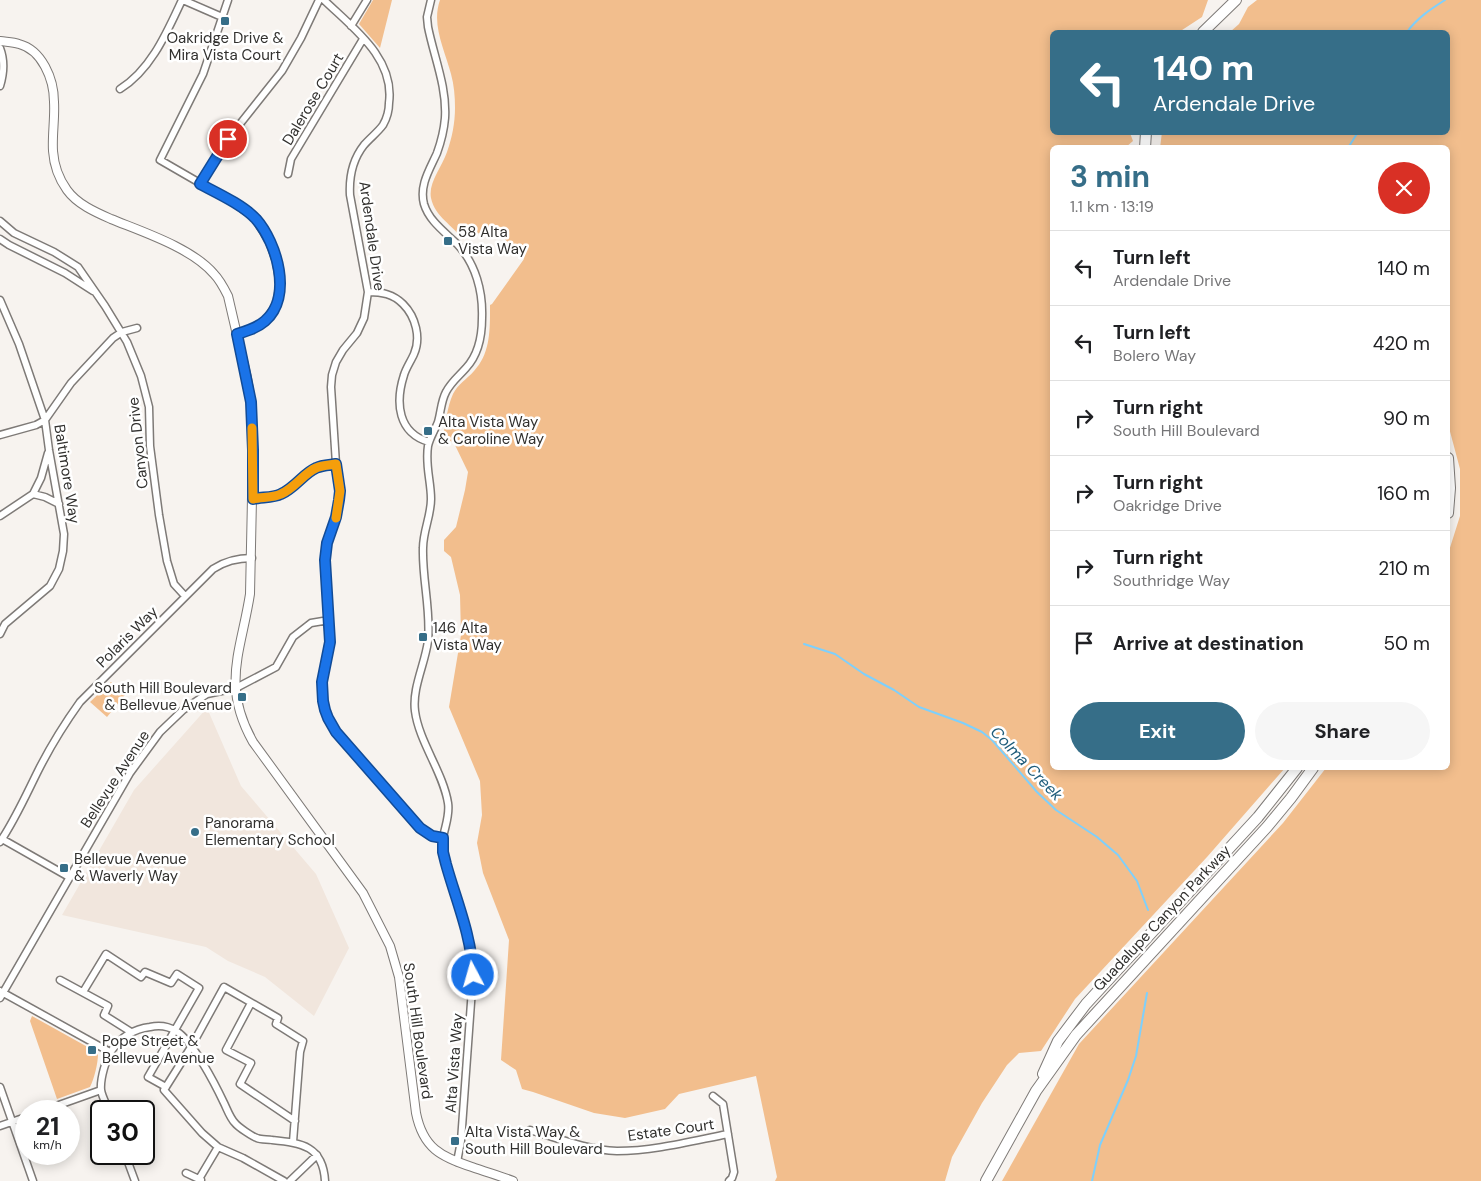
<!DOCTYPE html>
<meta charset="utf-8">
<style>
body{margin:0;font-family:"DM Sans",sans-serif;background:#f6f6f6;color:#202124;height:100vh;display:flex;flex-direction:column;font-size:19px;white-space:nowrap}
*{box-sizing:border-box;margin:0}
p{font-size:16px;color:#757577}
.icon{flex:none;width:28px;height:28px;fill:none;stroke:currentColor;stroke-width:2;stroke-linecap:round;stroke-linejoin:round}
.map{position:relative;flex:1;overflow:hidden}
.panel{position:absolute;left:1050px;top:145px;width:400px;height:625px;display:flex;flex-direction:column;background:#fff;border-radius:8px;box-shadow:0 2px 12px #0003}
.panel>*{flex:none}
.hud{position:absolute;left:1050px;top:30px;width:400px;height:105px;border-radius:8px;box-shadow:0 2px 12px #0003;background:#366e88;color:#fff;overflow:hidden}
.speed{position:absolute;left:15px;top:1100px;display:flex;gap:10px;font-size:25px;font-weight:700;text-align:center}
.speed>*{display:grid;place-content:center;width:65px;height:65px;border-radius:50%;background:#fff;box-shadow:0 2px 12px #0003;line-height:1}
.speed small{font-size:12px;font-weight:400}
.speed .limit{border:2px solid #111;border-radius:8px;background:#fff;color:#111}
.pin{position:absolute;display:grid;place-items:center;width:42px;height:42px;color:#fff;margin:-21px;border:2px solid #fff;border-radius:50%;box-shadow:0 1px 5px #0007}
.me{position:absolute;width:55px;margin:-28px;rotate:354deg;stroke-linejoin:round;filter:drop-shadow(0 0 4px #0008)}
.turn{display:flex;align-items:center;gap:18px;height:105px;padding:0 20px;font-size:22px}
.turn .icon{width:65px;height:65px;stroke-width:2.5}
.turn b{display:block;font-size:35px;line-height:42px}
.round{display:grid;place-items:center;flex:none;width:52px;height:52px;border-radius:26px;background:#f6f6f6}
.overview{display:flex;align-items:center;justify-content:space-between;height:85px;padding:0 20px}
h1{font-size:30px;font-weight:700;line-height:38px;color:#366e88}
.primary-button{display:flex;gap:10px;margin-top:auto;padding:10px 20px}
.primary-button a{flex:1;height:58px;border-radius:30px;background:#366e88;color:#fff;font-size:20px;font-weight:700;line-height:58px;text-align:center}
.primary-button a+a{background:#f6f6f6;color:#202124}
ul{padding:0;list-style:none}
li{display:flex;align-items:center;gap:15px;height:75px;padding:0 20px;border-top:1px solid #e0e0e0}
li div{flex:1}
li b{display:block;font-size:19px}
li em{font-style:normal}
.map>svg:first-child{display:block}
</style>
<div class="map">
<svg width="1481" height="1181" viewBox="0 0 1481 1181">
<rect width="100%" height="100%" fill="#f7f3ef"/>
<path fill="#f1e6dd" d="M207 708 241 786 316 874 349 948 314 1016 265 977 228 961 206 947 62 915 134 790Z"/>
<path fill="#f2be8d" d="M373 0H392L380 48 359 24Z
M440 0H1208L1202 17 1179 32H1052V132L1130 133 1133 141 1126 147 1052 148V768H1285L1207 857 1075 999 1041 1051 1019 1053 1007 1065 982 1103 952 1157 945 1181H775L777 1177 756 1076 679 1094 665 1109 625 1118 594 1113 533 1092 522 1089 516 1070 501 1060 509 940 483 873 477 843 482 815 480 781 449 707 461 635 460 595 451 557 444 551V540L456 527 465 490 468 472 454 443 443 436C446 423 447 407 453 394 458 384 467 379 474 371 491 353 490 328 490 305L492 304 524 259 501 235C488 234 472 230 463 240 453 225 435 217 431 198 428 183 442 167 447 152 452 138 455 123 455 108 455 96 454 85 451 74 445 50 431 25 440 0Z
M1257 0H1481V1181H1002L1079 1044 1283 823 1326 768H1448V554L1460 516V469L1448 424V148H1160L1162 132H1448V32H1230L1239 24 1248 7Z
M111 682 125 695 107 717 90 702Z
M32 1016 93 1050 98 1054C98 1064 94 1079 90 1087L57 1099 30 1021Z"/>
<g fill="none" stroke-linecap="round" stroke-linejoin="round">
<path stroke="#7ed0fc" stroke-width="2" d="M1407 32C1417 18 1431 9 1445 0
M1348 148 1358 132
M804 644 835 654 864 674 894 690 919 707 963 723 982 732 992 740 1037 792 1056 810 1097 837 1118 855 1137 881 1148 910
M1092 1181 1100 1145 1128 1080 1136 1056 1147 993"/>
<defs>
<path id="minor" d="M183 0 222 17
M228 0 203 74 160 160 231 201 254 217 269 241 276 261 280 284 276 305 266 320 259 326 237 334
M324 0C353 28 395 58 389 103 389 110 387 118 383 125 378 132 370 138 364 145 353 159 349 177 350 195L368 292 364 318 357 333 343 350 336 362 332 375 331 387 336 464 340 491 338 509 327 543 325 560 329 642 324 671 322 692 323 701 328 718 336 732 419 828 432 836 443 838
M431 0 427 17 428 27C434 57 447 87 445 118 444 130 441 142 437 153 430 169 419 185 424 204 429 221 445 232 457 244 476 264 483 292 482 318 482 336 479 354 466 368 459 376 451 382 446 392 441 401 441 412 438 422 435 430 430 437 428 446 425 465 431 481 431 499 431 516 423 531 423 548 422 579 431 610 428 641 425 664 412 688 415 711 419 742 443 772 448 803 450 815 445 826 443 838 442 847 444 856 446 864 456 900 472 937 473 975L461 1141 457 1162
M351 26 367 0
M0 48C5 61 4 73 0 86
M120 89C151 70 167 32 182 0
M288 174 291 159 363 39
M200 184 228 139 282 71 301 38 319 0
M0 221 14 233 54 252 78 267 105 306 127 342 141 376 149 407 150 446 159 515 167 561 174 584 185 596
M0 239 9 245 65 273 93 291
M368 292C382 292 393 294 403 304 416 317 421 338 414 354 411 361 406 368 404 375 395 403 398 433 429 442
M0 300 19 344 45 420 49 450 64 534 63 551 59 569 50 586 5 624 0 634
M0 435 36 425 45 420 71 383 113 338 122 332 137 328
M33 494 45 497 59 504
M253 499C262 497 273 498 281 494 295 488 304 473 316 468 322 465 330 465 336 464
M0 516 33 494 41 478 48 453
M2 839 69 877
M0 842C15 820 26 795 38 771 50 747 65 723 80 702L213 569C225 561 237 558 252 558
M60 980 108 1006 104 1015 131 1032
M0 991 110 1052
M83 992 106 954 141 977 145 972 171 983 177 974 199 988 148 1077 166 1087
M0 998 130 773 160 732 183 710 207 694 236 688 276 667 293 637 311 623 329 620
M251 1003 226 1050 251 1063 240 1084 295 1121
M0 1087 33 1181
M713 1096 723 1104 734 1172 732 1178 729 1181
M42 1111 101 1090
M109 1111C107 1105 102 1097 101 1090 100 1079 106 1058 112 1050 121 1037 134 1029 150 1027 159 1025 168 1026 176 1031 193 1041 215 1084 224 1103 227 1109 230 1118 235 1123 238 1127 253 1137 257 1138 261 1140 268 1139 272 1140 302 1143 323 1146 325 1181
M0 1126 26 1117
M530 1130C557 1138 588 1150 617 1151 654 1151 692 1141 728 1134
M125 1154 135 1181
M186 1173 201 1180
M199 1179 218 1147
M284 1181 243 1158 218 1147 202 1133 164 1090 191 1047 224 987 278 1018 276 1024 303 1041 300 1052 293 1142
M290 1181 317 1155"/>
<path id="tertiary" d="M0 41C6 42 13 42 19 44 42 50 54 79 54 102 55 118 52 135 53 151 54 165 59 179 67 190 77 204 95 212 111 219 143 232 192 248 214 274 220 280 224 288 228 296L247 378 251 402 253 450 250 594C241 652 221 685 253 742L363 893 390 946 399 977 416 1113C423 1148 441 1157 472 1167 486 1172 500 1176 513 1181"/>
<path id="primary" d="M1203 32 1236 0
M1145 148 1146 132
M1448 458 1450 488 1448 513
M1043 1074 1058 1041 1086 1004 1258 817 1297 768
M986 1181 1036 1091 1076 1035 1267 827 1291 798 1313 768"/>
</defs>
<use href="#minor" stroke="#7e7a77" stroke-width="9"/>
<use href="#tertiary" stroke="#7e7a77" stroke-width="10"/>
<use href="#primary" stroke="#7e7a77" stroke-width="12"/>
<use href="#minor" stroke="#fff" stroke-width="6"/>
<use href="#tertiary" stroke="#fff" stroke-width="8"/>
<use href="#primary" stroke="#fff" stroke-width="10"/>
</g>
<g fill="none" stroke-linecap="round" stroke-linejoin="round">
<defs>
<path id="route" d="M228 139 200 184C217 193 243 205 256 219 277 243 293 297 265 321 257 328 247 331 237 334L251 402 253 450V499C262 497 273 498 281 494 295 488 304 473 316 468 322 465 330 465 336 464L340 491 339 500 336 517 327 543 325 560 330 642 322 682 323 701 325 710 328 718 336 732 420 828 432 836 443 838V852L446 864C456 900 472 937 473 975"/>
</defs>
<use href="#route" stroke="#114b97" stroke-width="12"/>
<use href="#route" stroke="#1a73e8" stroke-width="9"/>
<path stroke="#f59e0b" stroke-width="9" d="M252 428 253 499C262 497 273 498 281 494 295 488 304 473 316 468 322 465 330 465 336 464L340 491 336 518"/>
</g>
<g fill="#366e88" stroke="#fff" stroke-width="2">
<rect x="220" y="16" width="10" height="10" rx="2.5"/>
<rect x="443" y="236" width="10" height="10" rx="2.5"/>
<rect x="423" y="426" width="10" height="10" rx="2.5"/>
<rect x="418" y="632" width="10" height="10" rx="2.5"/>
<rect x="237" y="692" width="10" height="10" rx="2.5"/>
<circle cx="195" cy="832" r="5"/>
<rect x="59" y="863" width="10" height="10" rx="2.5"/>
<rect x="87" y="1045" width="10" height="10" rx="2.5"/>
<rect x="450" y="1136" width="10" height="10" rx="2.5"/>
</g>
<g text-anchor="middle" stroke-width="5" stroke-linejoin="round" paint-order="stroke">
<g font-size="15" fill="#31302e" stroke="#fff" text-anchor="start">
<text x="225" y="43" text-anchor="middle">Oakridge Drive &amp;<tspan x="225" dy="17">Mira Vista Court</tspan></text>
<text x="458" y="237">58 Alta<tspan x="458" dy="17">Vista Way</tspan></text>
<text x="438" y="427">Alta Vista Way<tspan x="438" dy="17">&amp; Caroline Way</tspan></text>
<text x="433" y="633">146 Alta<tspan x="433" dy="17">Vista Way</tspan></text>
<text x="232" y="693" text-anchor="end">South Hill Boulevard<tspan x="232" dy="17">&amp; Bellevue Avenue</tspan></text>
<text x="205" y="828">Panorama<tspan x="205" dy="17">Elementary School</tspan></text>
<text x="74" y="864">Bellevue Avenue<tspan x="74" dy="17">&amp; Waverly Way</tspan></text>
<text x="102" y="1046">Pope Street &amp;<tspan x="102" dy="17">Bellevue Avenue</tspan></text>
<text x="465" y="1137">Alta Vista Way &amp;<tspan x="465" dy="17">South Hill Boulevard</tspan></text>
</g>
<g font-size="15" fill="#31302e" stroke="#fff">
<text transform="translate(313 99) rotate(-59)" y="5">Dalerose Court</text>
<text transform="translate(372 236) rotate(82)" y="5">Ardendale Drive</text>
<text transform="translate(138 443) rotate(-96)" y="5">Canyon Drive</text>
<text transform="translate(67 474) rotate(81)" y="5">Baltimore Way</text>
<text transform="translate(127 637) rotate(-45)" y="5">Polaris Way</text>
<text transform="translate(115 779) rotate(-57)" y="5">Bellevue Avenue</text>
<text transform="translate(1162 918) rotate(-47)" y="5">Guadalupe Canyon Parkway</text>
<text transform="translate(418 1031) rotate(82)" y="5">South Hill Boulevard</text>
<text transform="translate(454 1063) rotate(-86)" y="5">Alta Vista Way</text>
<text transform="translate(671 1130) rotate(-8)" y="5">Estate Court</text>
</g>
<g font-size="16" font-style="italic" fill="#1e5c7a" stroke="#fff">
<text transform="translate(1027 763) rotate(46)" y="6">Colma Creek</text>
</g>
</g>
</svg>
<div class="speed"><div>21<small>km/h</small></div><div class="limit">30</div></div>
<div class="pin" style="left:228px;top:139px;background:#d93025"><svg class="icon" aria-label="arrive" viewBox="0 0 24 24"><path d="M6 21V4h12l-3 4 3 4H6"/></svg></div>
<svg class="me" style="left:473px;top:975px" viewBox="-20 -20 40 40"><circle r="17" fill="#1a73e8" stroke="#fff" stroke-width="3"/><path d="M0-11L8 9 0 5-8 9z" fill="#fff"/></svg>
<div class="hud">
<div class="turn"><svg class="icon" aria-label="left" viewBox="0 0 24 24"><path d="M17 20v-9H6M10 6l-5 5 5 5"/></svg><div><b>140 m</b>Ardendale Drive</div></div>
</div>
<section class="panel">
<div class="overview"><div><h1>3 min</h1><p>1.1 km · 13:19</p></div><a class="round" style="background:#d93025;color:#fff"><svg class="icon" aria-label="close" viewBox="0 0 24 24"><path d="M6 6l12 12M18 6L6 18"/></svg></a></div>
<ul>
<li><svg class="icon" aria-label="left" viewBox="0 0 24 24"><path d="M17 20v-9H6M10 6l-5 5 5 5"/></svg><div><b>Turn left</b><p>Ardendale Drive</p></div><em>140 m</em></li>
<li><svg class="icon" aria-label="left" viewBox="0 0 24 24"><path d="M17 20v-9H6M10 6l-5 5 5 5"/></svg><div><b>Turn left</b><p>Bolero Way</p></div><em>420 m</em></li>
<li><svg class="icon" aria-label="right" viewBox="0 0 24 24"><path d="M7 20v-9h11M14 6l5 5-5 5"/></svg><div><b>Turn right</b><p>South Hill Boulevard</p></div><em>90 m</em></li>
<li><svg class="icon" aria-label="right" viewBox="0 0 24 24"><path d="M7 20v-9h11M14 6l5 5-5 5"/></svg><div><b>Turn right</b><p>Oakridge Drive</p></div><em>160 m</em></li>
<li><svg class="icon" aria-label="right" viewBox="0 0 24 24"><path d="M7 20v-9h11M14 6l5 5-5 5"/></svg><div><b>Turn right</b><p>Southridge Way</p></div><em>210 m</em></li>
<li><svg class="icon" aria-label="arrive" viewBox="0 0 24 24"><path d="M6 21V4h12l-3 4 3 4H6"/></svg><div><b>Arrive at destination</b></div><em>50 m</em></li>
</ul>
<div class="primary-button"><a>Exit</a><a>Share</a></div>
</section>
</div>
